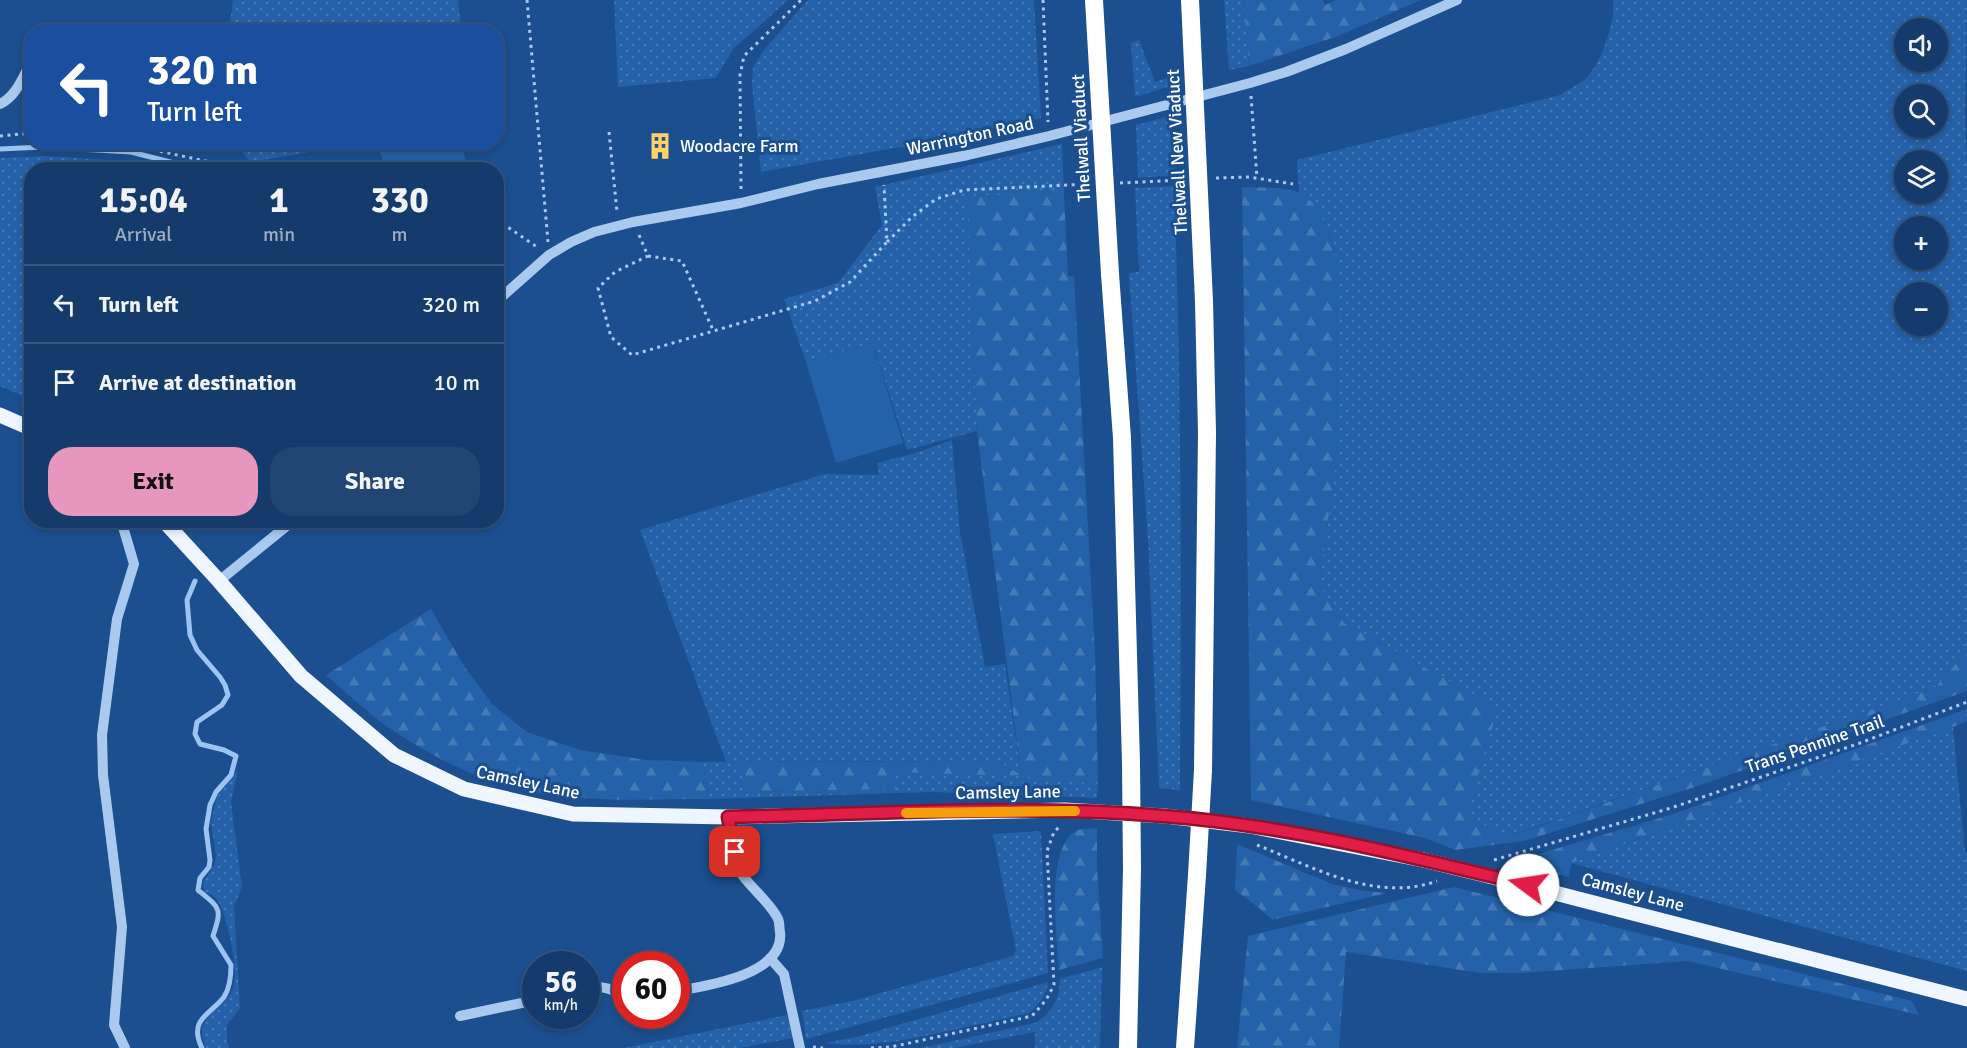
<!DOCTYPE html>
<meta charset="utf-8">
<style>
body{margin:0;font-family:Signika,sans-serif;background:#214673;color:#f1f3f6;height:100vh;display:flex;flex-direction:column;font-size:22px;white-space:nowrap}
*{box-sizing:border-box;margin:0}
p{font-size:20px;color:#9dadc1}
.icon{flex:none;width:33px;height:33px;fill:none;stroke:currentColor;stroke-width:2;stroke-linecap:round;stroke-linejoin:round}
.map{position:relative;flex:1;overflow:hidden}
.details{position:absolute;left:24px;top:162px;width:480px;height:366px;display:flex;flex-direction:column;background:#143b6b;border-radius:24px;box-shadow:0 3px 9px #0003,0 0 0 2px #33557e}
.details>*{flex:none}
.guide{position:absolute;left:24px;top:24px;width:480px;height:126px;border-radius:24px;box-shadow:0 3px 9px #0003,0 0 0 2px #33557e;background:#1a4fa0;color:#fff;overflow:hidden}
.controls{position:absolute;left:1894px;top:18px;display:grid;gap:12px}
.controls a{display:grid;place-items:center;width:54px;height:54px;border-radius:50%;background:#143b6b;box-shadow:0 3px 9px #0003,0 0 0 2px #33557e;font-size:30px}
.speed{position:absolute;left:522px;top:951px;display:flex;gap:12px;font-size:30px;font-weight:700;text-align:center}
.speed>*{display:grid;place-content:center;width:78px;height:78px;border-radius:50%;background:#143b6b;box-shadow:0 3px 9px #0003,0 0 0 2px #33557e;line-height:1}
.speed small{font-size:15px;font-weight:400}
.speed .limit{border:9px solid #d22;background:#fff;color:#111}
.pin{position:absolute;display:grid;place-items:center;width:51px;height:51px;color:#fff;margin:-26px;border-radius:12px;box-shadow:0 3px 9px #0006}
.me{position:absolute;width:66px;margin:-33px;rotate:284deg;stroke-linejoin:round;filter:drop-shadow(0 0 4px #0008)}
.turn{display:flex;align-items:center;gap:21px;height:126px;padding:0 24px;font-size:27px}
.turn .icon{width:78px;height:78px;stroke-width:2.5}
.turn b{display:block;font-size:42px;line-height:51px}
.eta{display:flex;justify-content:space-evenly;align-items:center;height:102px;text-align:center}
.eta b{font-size:36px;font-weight:700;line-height:42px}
.action{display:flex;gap:12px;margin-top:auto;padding:12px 24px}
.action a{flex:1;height:69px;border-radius:24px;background:#e797bd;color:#111;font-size:24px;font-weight:700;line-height:69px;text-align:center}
.action a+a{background:#214673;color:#f1f3f6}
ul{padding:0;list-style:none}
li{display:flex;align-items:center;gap:18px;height:78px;padding:0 24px;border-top:2px solid #33557e}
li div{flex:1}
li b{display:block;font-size:22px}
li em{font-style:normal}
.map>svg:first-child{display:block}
</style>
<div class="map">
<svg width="1967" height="1048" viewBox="0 0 1967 1048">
<defs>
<pattern id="grass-dots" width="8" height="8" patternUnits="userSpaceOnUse" patternTransform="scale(1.5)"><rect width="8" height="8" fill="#2461a8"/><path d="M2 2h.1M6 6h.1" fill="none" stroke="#4579b5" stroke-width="1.8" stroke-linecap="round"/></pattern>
<pattern id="forest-firs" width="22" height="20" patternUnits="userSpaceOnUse" patternTransform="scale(1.5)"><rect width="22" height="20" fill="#2461a8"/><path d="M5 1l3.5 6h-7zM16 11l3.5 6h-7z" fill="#4579b5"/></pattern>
</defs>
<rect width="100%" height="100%" fill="#1b4f8f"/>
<path fill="url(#grass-dots)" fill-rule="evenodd" d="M233 0H458L461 31H229Z
M614 0H788L733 49 716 78 618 87Z
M808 0H1034L1041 118 923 143 761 172 752 85 753 68 763 51Z
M1224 0H1244L1249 66 1229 70Z
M1613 0H1967L1965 115 1967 167V651L1936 687 1507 837 1465 815 1498 708 1344 623 1319 585 1337 456 1336 257C1328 225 1325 213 1299 193L1297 160 1560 95C1568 89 1581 84 1588 76 1602 60 1616 21 1613 0ZM1905 28H1938V62H1905ZM1905 94H1938V128H1905ZM1905 160H1938V194H1905ZM1905 226H1938V260H1905ZM1905 292H1938V326H1905Z
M1139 40 1155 82 1170 77 1171 86 1135 97 1131 43Z
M1173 115 1176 175 1138 178 1136 125Z
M235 143H364L250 162Z
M1062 144 1064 193 968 196 977 431 907 450 873 343 806 362 784 299 838 283 882 225 875 187Z
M45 156 135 162 161 169 32 170 31 400 0 386V158Z
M1174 186C1182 387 1181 588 1180 790L1159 788 1148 540 1129 273 1139 272 1135 188Z
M952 440 960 532 985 667 1005 664 1021 775 1098 784 1097 798 932 792 709 799 703 762H726L640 530 825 474 879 475 877 463 915 453ZM872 761H998L1020 775 895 772V789L747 792 744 772 728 762Z
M1953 727 1965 852H1967V971L1571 863Z
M238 770 231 802 242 887 234 907 240 1008 227 1025V1042L229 1048H206C190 1011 228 1012 234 985 238 967 227 912 216 898 213 895 208 893 204 892L203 883 214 865 216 856 211 823 216 798Z
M1041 831 1048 973 806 1039 802 1011 852 1001 1013 956 1016 950 993 834Z
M1102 967 1100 1048H1035V1032L954 1048H921L1035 1023C1053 1011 1059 1001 1060 979Z
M1048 982C1047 995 1039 1005 1029 1013 999 1020 969 1026 939 1033 902 1041 862 1048 825 1043L860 1036Z
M787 1015 793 1038 739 1048H624Z"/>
<path fill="url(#forest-firs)" d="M1244 0H1323L1325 5 1336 0H1421L1338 36 1249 66Z
M1242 187C1258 188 1285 186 1299 193 1323 204 1330 234 1336 257L1337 456 1319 585 1344 623 1498 708 1466 815 1508 837 1936 687 1967 651V691L1695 787 1524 841 1455 850 1425 838 1251 800Z
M1064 193 1068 276H1074L1095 653 1098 784 1021 776 895 772 896 789 747 792 744 772 727 762 998 761 1021 775 977 431 967 196Z
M431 609 464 666 493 705 527 732 580 750 646 760 703 762 709 799C646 799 579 804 517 788 470 777 424 752 385 725 364 710 345 691 326 675Z
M1967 709V721L1953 727 1571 863 1569 877 1511 862 1670 815Z
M1097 828V867L1103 958 1059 970C1057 939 1044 844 1078 830 1083 828 1091 829 1097 828Z
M1237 844 1332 884 1364 891 1387 893 1272 920 1259 908 1235 890Z
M1454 887 1912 1001 1919 1015 1688 961 1522 973H1480L1346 952 1339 1048H1237L1248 936Z"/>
<path fill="#2461a8" d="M399 142 461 143 468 169H385L379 148Z
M873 343 903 443 836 463 806 362Z"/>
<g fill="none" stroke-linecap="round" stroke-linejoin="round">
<path stroke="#9cc4f0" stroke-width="5" d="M0 149 43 147 131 152 182 165 191 170
M223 523 226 520
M195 581 187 600 190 635 197 650 220 677 225 685 228 695 222 705 197 722 195 734 200 744 224 750 236 756 231 775 216 792 210 805 206 829 210 860 209 867 200 878 198 890C221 909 222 908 213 936L231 965C231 975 230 988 224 997 210 1015 188 1019 202 1048"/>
<path stroke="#a9c9ee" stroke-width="3" stroke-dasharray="3 4.5" stroke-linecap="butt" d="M527 0 548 242
M1043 0 1048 122
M1251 96 1257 178
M609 132 617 212
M0 136 32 133
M116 142 215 163 226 170
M1216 178 1249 177 1293 184
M1120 183 1182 180
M741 189 740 75 744 56 801 0
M496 219 537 247
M639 235 648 256 615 272 598 288 611 337 632 355 815 301 850 282 887 242 884 185
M887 242 912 217 936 199 964 190 1089 184
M648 256 682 261 713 330
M496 499 499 504
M1257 845C1313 867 1376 903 1437 881
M1494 860 1671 808 1860 743 1967 702
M813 1047 823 1048
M871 1048 891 1047 1032 1016 1046 1000 1054 985 1047 851 1054 832 1060 826"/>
<path stroke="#a9c9ee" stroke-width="10" d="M0 104C17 96 23 76 32 60
M496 302 549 255 571 242 594 232 633 222 741 203 818 184 968 155 1049 136 1250 83 1286 72 1346 49 1457 0
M121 520 134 564 117 619 102 735 103 775 122 927 114 1025 125 1048
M219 581 294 520
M770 958 784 974 800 1048
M586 988C603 985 612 989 626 997
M676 991C706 986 785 975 780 932 779 928 780 923 778 919 770 901 743 882 738 867 733 852 731 834 728 817
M460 1016 536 1000"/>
<path stroke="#f0f6ff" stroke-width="15" d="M0 415 32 429
M163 520 219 581 301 676 394 755 464 789 573 814 728 817 1065 810 1165 816 1250 826 1423 860
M1489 876 1967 999"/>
<path stroke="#fff" stroke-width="18" d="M1110 274 1122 438 1131 763
M1203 770 1207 433 1204 301
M1128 1048 1132 869
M1185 1048 1197 875"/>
<path stroke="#f0f6ff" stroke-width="15" d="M1423 860 1489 876"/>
<path stroke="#fff" stroke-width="18" d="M1094 0 1110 274
M1190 0 1204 301
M1131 763 1132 869
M1197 875 1203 770"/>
</g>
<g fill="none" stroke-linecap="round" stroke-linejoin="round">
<defs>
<path id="route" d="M735 852 728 817C873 814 1019 804 1163 816 1287 825 1408 856 1528 885"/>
</defs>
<use href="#route" stroke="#92132f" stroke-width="15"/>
<use href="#route" stroke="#e11d48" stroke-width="10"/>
<path stroke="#f59e0b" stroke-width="10" d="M906 813 1075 811"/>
</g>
<defs>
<symbol id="building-bare" viewBox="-9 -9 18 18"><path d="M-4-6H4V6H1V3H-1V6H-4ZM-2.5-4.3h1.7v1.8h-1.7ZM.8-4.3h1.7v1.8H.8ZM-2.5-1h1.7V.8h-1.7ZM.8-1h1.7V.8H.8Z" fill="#ffd166" stroke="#1b4f8f" stroke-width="2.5" paint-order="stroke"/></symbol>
</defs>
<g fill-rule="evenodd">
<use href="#building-bare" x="641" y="127" width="38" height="38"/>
</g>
<g text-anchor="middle" stroke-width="6" stroke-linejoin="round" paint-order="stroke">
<g font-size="18" fill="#fff" stroke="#1b4f8f">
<text transform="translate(970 136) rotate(-12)" y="6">Warrington Road</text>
<text transform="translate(1081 138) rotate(-93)" y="6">Thelwall Viaduct</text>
<text transform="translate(1177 152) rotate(-93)" y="6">Thelwall New Viaduct</text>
<text transform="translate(1815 744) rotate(-19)" y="6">Trans Pennine Trail</text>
<text transform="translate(528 782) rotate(12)" y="6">Camsley Lane</text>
<text transform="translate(1008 792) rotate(-1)" y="6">Camsley Lane</text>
<text transform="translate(1633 892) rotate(15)" y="6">Camsley Lane</text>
</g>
<g font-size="18" fill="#fff" stroke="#1b4f8f" text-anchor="start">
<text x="680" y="152">Woodacre Farm</text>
</g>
</g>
</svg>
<div class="controls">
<a><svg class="icon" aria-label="sound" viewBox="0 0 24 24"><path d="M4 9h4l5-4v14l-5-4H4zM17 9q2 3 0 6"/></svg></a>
<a><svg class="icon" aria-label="search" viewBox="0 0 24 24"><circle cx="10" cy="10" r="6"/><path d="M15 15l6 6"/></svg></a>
<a><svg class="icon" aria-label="layers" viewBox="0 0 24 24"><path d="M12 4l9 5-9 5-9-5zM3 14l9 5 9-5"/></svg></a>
<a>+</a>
<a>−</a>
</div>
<div class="speed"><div>56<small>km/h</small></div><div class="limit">60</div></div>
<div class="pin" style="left:735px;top:852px;background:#d93025"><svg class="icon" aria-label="arrive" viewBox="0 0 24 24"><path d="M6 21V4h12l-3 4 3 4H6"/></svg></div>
<svg class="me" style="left:1528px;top:885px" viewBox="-20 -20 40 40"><circle r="19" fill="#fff"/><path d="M0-13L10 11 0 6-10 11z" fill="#e11d48"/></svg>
<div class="guide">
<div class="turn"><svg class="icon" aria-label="left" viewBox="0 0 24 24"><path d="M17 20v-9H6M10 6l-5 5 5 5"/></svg><div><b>320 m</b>Turn left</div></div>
</div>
<section class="details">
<div class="eta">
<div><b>15:04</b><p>Arrival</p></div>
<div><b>1</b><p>min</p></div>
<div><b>330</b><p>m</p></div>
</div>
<ul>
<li><svg class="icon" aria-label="left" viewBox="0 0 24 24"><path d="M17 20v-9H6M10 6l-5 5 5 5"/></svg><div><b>Turn left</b></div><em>320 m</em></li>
<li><svg class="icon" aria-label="arrive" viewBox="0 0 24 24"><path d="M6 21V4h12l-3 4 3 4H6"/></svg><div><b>Arrive at destination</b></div><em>10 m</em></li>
</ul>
<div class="action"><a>Exit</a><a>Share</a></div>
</section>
</div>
